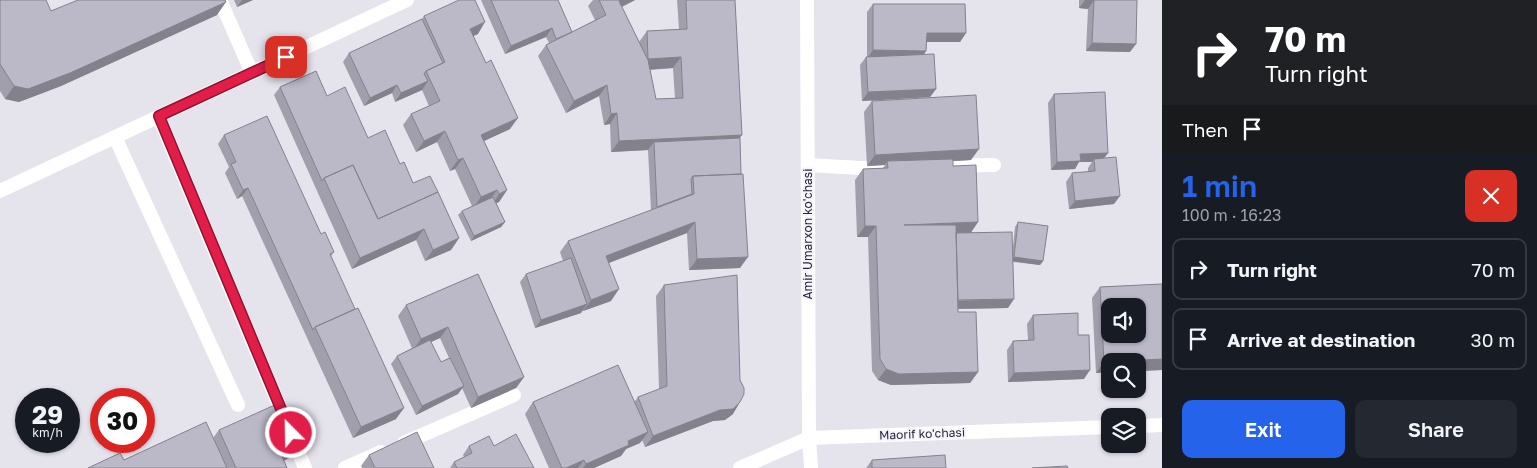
<!DOCTYPE html>
<meta charset="utf-8">
<style>
body{margin:0;font-family:"Golos Text",sans-serif;background:#242831;color:#f1f3f6;height:100vh;display:flex;flex-direction:column;font-size:19px;white-space:nowrap}
*{box-sizing:border-box;margin:0}
p{font-size:16px;color:#9ea1a6}
.icon{flex:none;width:28px;height:28px;fill:none;stroke:currentColor;stroke-width:2;stroke-linecap:round;stroke-linejoin:round}
.map{position:relative;flex:1;overflow:hidden}
.side{display:flex;flex-direction:column;background:#171b24;width:375px}
.side>*{flex:none}
.guide{background:#202124;color:#fff;overflow:hidden}
.fabs{position:absolute;left:1101px;top:298px;display:grid;gap:10px}
.fabs a{display:grid;place-items:center;width:45px;height:45px;border-radius:10px;background:#171b24;box-shadow:0 1px 4px #0004;font-size:25px}
.speed{position:absolute;left:15px;top:388px;display:flex;gap:10px;font-size:25px;font-weight:700;text-align:center}
.speed>*{display:grid;place-content:center;width:65px;height:65px;border-radius:50%;background:#171b24;box-shadow:0 1px 4px #0004;line-height:1}
.speed small{font-size:12px;font-weight:400}
.speed .limit{border:8px solid #d22;background:#fff;color:#111}
.pin{position:absolute;display:grid;place-items:center;width:42px;height:42px;color:#fff;margin:-21px;border-radius:10px;box-shadow:0 2px 8px #0006}
.me{position:absolute;width:55px;margin:-28px;rotate:337deg;stroke-linejoin:round;filter:drop-shadow(0 0 4px #0008)}
.turn{display:flex;align-items:center;gap:18px;height:105px;padding:0 20px;font-size:22px}
.turn .icon{width:65px;height:65px;stroke-width:2.5}
.turn b{display:block;font-size:35px;line-height:42px}
.then{display:flex;align-items:center;height:48px;padding:0 20px;background:#0003;gap:10px;font-size:19px}
.round{display:grid;place-items:center;flex:none;width:52px;height:52px;border-radius:10px;background:#242831}
.head{display:flex;align-items:center;justify-content:space-between;height:85px;padding:0 20px}
h1{font-size:30px;font-weight:600;line-height:38px;color:#2563eb}
.primary-button{display:flex;gap:10px;margin-top:auto;padding:10px 20px}
.primary-button a{flex:1;height:58px;border-radius:10px;background:#2563eb;color:#fff;font-size:20px;font-weight:600;line-height:58px;text-align:center}
.primary-button a+a{background:#242831;color:#f1f3f6}
ul{padding:0;list-style:none}
li{display:flex;align-items:center;gap:15px;height:62px;margin:0 10px 8px;padding:0 10px;border:2px solid #363941;border-radius:10px}
li div{flex:1}
li b{display:block;font-size:19px}
li em{font-style:normal}
main{display:flex;flex:1;min-height:0}
.map>svg:first-child{display:block}
</style>
<main>
<div class="map">
<svg width="1162" height="468" viewBox="0 0 1162 468">
<rect width="100%" height="100%" fill="#e5e4ed"/>
<g fill="none" stroke-linecap="round" stroke-linejoin="round">
<path stroke="#fff" stroke-width="14" d="M220 0 252 73
M115 137 238 405
M808 165 860 168 902 167
M936 166 994 165
M404 443 514 395
M345 468 381 452"/>
<path stroke="#fff" stroke-width="14" d="M159 117 305 468
M0 191 407 0
M1138 426 1162 425
M740 468 809 438 1110 427"/>
<path stroke="#fff" stroke-width="14" d="M807 0 809 438 811 468"/>
</g>
<path fill="#a19fac" fill-rule="evenodd" d="M0 0 51 11 217 15 61 86 19 102 5 99 0 91Z
M234 0H253L237 7Z
M481 0H558L572 32 595 20 588 6 593 0H635L622 7 639 42 647 31 679 29 677 0H735L740 138V268L689 270 687 233 609 263 611 301 583 311 582 310 581 313 535 328 520 282 526 274 563 261 560 252 568 241 651 210 648 150 611 152 610 124 604 125 599 96 566 113 538 56 546 45 549 43 546 37 505 54ZM673 68 675 98 656 99 650 70Z
M1079 0H1137L1130 52 1086 51 1088 9 1079 8Z
M873 4 966 33 960 42H927L926 51 924 54 936 89 930 97 862 101 860 65 866 57H867V12Z
M424 16 478 34 473 36 510 129 484 141 507 190 499 202 496 203 505 222 501 227 471 241 458 215 462 211 472 206 455 169 450 171 437 142 416 152 403 125 411 114 429 106 422 90 395 102 392 93 364 106 343 62 349 53 422 19Z
M280 87 327 96 368 138 400 164 413 183 459 238 451 250 425 261 416 240 352 269 274 95Z
M1054 94 1108 153 1104 158 1114 204 1069 209 1066 182 1072 173 1088 172V168L1092 162H1079L1075 169 1051 170 1048 103Z
M872 101 971 160 953 161V166L978 222 971 232 1013 246 1015 227 1018 222 1043 261 1040 265 1013 262 1008 308 958 309V312L978 372 970 383 891 385 878 380 872 371 868 237H857L855 180 863 169 883 168 885 165 867 166 864 112Z
M224 135 321 234 334 252 331 256 396 419 353 438 242 196 237 199 225 173 229 167 218 144Z
M478 274 524 377 516 388 471 408 462 388 458 394 416 415 391 364 397 356 412 348 398 316 406 305ZM440 338 449 358 441 362 431 342Z
M1162 284V370L1096 373 1092 298 1100 287Z
M664 285 733 414 725 420 713 421 645 447 642 440 640 443 626 449 621 456 594 468H549L525 414 533 402 635 401 638 397 659 389 656 296Z
M1033 315 1078 335 1084 379 1008 382 1007 350 1013 341 1028 340 1027 324Z
M219 430 297 447 289 458 284 461 287 468H88L213 438Z
M469 446H494L534 468H450L454 462 464 457 463 455Z
M369 455 434 468H362L361 466Z
M872 460 946 468H866Z"/>
<path fill="#83828c" d="M242 0H253L237 7Z
M620 0H635L611 12 619 1Z
M1085 0H1094L1088 9 1079 8Z
M226 2 217 15 61 86 19 102 5 99 14 86Z
M485 22 478 34 462 41 470 29Z
M552 28 546 37 505 54 511 46Z
M927 33H966L960 42H921Z
M1092 43 1136 44 1130 52 1086 51Z
M873 50 926 51 921 59H867Z
M681 57 673 68 640 70 648 59Z
M428 81 422 90 395 102 401 93Z
M397 85 392 93 364 106 370 98Z
M607 85 599 96 566 113 574 101Z
M936 89 930 97 862 101 868 92Z
M617 113 610 124 604 125 611 114Z
M518 118 510 129 473 146 481 135Z
M445 131 437 142 416 152 424 141Z
M742 135 734 146 654 142 648 150 611 152 619 141Z
M979 149 971 160 887 165V161L885 165 867 166 875 155Z
M1108 153 1102 161 1094 159 1092 162H1079L1075 169 1051 170 1057 162 1080 154Z
M463 158 455 169 450 171 458 160Z
M248 188 242 196 237 199 243 190Z
M497 190 489 201 473 208 481 197Z
M507 190 499 202 492 205 499 194Z
M1120 196 1114 204 1069 209 1075 201Z
M505 222 501 227 471 241 474 236Z
M695 222 687 233 598 267 606 256Z
M978 222 970 234H954L904 225Z
M865 226H876L868 237H857Z
M424 229 416 240 352 269 360 258Z
M459 238 451 250 425 261 433 250Z
M748 257 740 268 689 270 697 259Z
M1014 257 1043 261 1040 265 1011 261Z
M619 289 611 301 583 311 591 300Z
M1014 299 1008 308 950 309 956 301Z
M587 304 581 313 535 328 541 320Z
M448 327 440 338 413 350 421 339Z
M1162 359V370L1138 371V361H1115Z
M1104 362H1110V372L1096 373Z
M886 369 978 372 970 383 891 385 878 380Z
M1090 370 1084 379 1008 382 1014 373Z
M524 377 516 388 471 408 478 397Z
M464 386 458 394 416 415 422 406Z
M740 402 733 414 725 420 713 421 645 447 653 436Z
M404 408 396 419 353 438 361 427Z
M648 432 640 443 626 449 621 456 594 468H583L586 464 628 441Z
M297 447 289 458 273 465 281 454Z
M584 460 578 468H566Z"/>
<path fill="#bbb9c8" stroke="#83828c" fill-rule="evenodd" d="M0 0H46L51 11 78 0H225L226 2 70 73 28 89 14 86 0 64Z
M459 0H475L485 22 470 29 486 63 491 60 518 118 481 135 507 190 499 194 497 190 481 197 463 158 458 160 445 131 424 141 411 114 440 101 426 71 445 62 424 16Z
M491 0H558L572 32 556 39 552 28 511 46Z
M599 0H620L619 1 648 60 656 99 683 98 681 57 648 59 647 31 687 29 686 0H735L742 135 619 141 617 113 611 114 607 85 574 101 546 45 606 15Z
M1087 0H1137L1136 44 1092 43 1094 0Z
M873 4H965L966 33H927L926 51 873 50Z
M422 19 443 63 426 71 424 74 428 81 401 93 397 85 370 98 349 53Z
M934 54 936 89 868 92 866 57Z
M316 71 327 96 345 87 368 138 385 130 400 164 404 162 413 183 430 176 438 192 378 219 353 165 324 178 322 181 280 87Z
M1105 92 1108 153 1080 154 1081 161 1057 162 1054 94Z
M976 95 979 149 875 155 872 101Z
M267 116 321 234 325 232 334 252 330 254 355 309 315 327 313 330 248 188 243 190 231 164 236 162 224 135Z
M740 138 741 174 693 176 691 179 692 194 657 207 654 142Z
M1116 157 1120 196 1075 201 1072 173 1095 171 1094 159Z
M953 159V166L976 165 978 222 904 225H956L958 312H976L978 372 899 374 886 369 880 359 876 226H865L863 169 888 168 887 161Z
M353 165 378 219 438 192 459 238 433 250 424 229 360 258 324 178Z
M743 174 748 257 697 259 695 222 606 256 619 289 591 300 568 241 694 194 693 176Z
M493 197 505 222 474 236 462 211Z
M1018 222 1048 226 1043 261 1014 257Z
M1012 232 1014 299 958 300 956 233Z
M571 258 587 304 541 320 526 274Z
M478 274 524 377 478 397 448 327 421 339 406 305Z
M737 275 740 380 744 388V394L740 402 733 409 720 410 653 436 638 397 667 386 664 285Z
M1162 284V359L1104 362 1100 287ZM1110 306H1138V334H1110Z
M358 308 404 408 361 427 315 327Z
M1078 313V335H1089L1090 370 1014 373 1013 341 1034 340 1033 315Z
M430 340 441 362 450 358 464 386 422 406 397 356Z
M618 365 648 432 628 441 629 445 586 464 584 460 566 468H562L533 402Z
M277 404 297 447 281 454 287 468H236L219 430Z
M206 422 227 468H88L120 453 124 460Z
M417 432 434 468H375L369 455Z
M516 434 534 468H457L454 462 472 453 469 446 489 436 494 446Z
M945 455 946 468H872V460Z
M1067 466 1068 468H1032Z"/>
<g fill="none" stroke-linecap="round" stroke-linejoin="round">
<defs>
<path id="route" d="M286 57 159 116 291 433"/>
</defs>
<use href="#route" stroke="#92132f" stroke-width="12"/>
<use href="#route" stroke="#e11d48" stroke-width="9"/>
</g>
<g text-anchor="middle" stroke-width="4" stroke-linejoin="round" paint-order="stroke">
<g font-size="12" fill="#2a243f" stroke="#f5f5fa">
<text transform="translate(808 234) rotate(-90)" y="4">Amir Umarxon ko'chasi</text>
<text transform="translate(922 434) rotate(-2)" y="4">Maorif ko'chasi</text>
</g>
</g>
</svg>
<div class="fabs">
<a><svg class="icon" aria-label="sound" viewBox="0 0 24 24"><path d="M4 9h4l5-4v14l-5-4H4zM17 9q2 3 0 6"/></svg></a>
<a><svg class="icon" aria-label="search" viewBox="0 0 24 24"><circle cx="10" cy="10" r="6"/><path d="M15 15l6 6"/></svg></a>
<a><svg class="icon" aria-label="layers" viewBox="0 0 24 24"><path d="M12 4l9 5-9 5-9-5zM3 14l9 5 9-5"/></svg></a>
</div>
<div class="speed"><div>29<small>km/h</small></div><div class="limit">30</div></div>
<div class="pin" style="left:286px;top:57px;background:#d93025"><svg class="icon" aria-label="arrive" viewBox="0 0 24 24"><path d="M6 21V4h12l-3 4 3 4H6"/></svg></div>
<svg class="me" style="left:291px;top:433px" viewBox="-20 -20 40 40"><circle r="17" fill="#e11d48" stroke="#fff" stroke-width="3"/><path d="M0-11L8 9 0 5-8 9z" fill="#fff"/></svg>
</div>
<section class="side">
<div class="guide">
<div class="turn"><svg class="icon" aria-label="right" viewBox="0 0 24 24"><path d="M7 20v-9h11M14 6l5 5-5 5"/></svg><div><b>70 m</b>Turn right</div></div>
<div class="then">Then<svg class="icon" aria-label="arrive" viewBox="0 0 24 24"><path d="M6 21V4h12l-3 4 3 4H6"/></svg></div>
</div>
<div class="head"><div><h1>1 min</h1><p>100 m · 16:23</p></div><a class="round" style="background:#d93025;color:#fff"><svg class="icon" aria-label="close" viewBox="0 0 24 24"><path d="M6 6l12 12M18 6L6 18"/></svg></a></div>
<ul>
<li><svg class="icon" aria-label="right" viewBox="0 0 24 24"><path d="M7 20v-9h11M14 6l5 5-5 5"/></svg><div><b>Turn right</b></div><em>70 m</em></li>
<li><svg class="icon" aria-label="arrive" viewBox="0 0 24 24"><path d="M6 21V4h12l-3 4 3 4H6"/></svg><div><b>Arrive at destination</b></div><em>30 m</em></li>
</ul>
<div class="primary-button"><a>Exit</a><a>Share</a></div>
</section>
</main>
